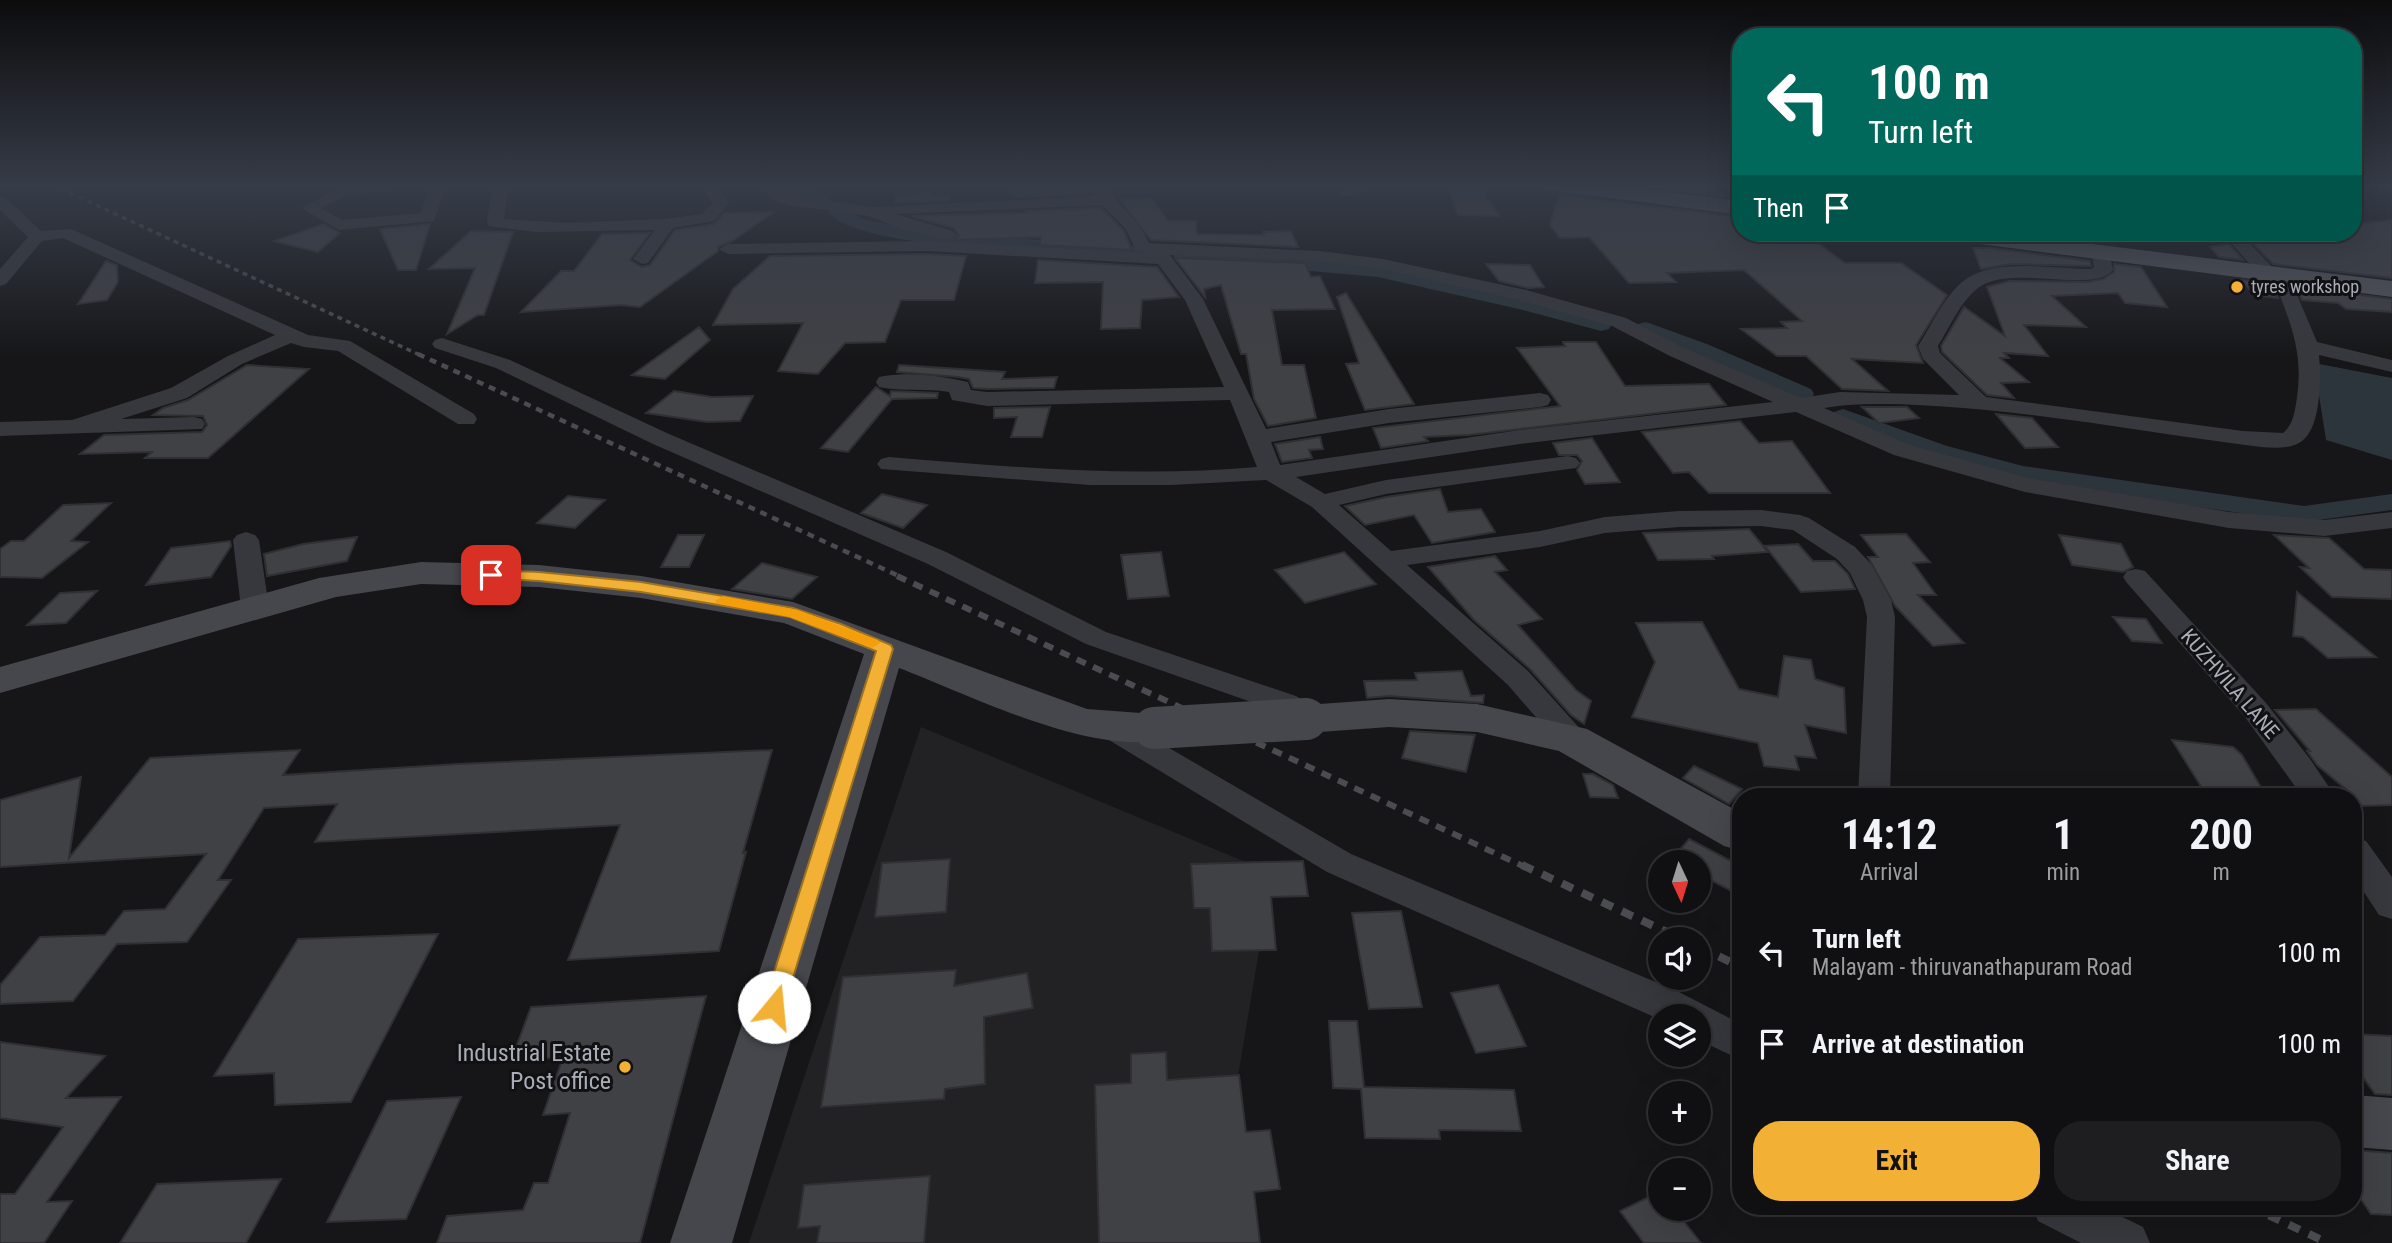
<!DOCTYPE html>
<meta charset="utf-8">
<style>
body{margin:0;font-family:"Roboto Condensed",sans-serif;background:#1e1e20;color:#f1f3f6;height:100vh;display:flex;flex-direction:column;font-size:26px;white-space:nowrap}
*{box-sizing:border-box;margin:0}
p{font-size:23px;color:#9c9d9f}
.icon{flex:none;width:38px;height:38px;fill:none;stroke:currentColor;stroke-width:2;stroke-linecap:round;stroke-linejoin:round}
.map{position:relative;flex:1;overflow:hidden}
.panel{position:absolute;left:1732px;top:788px;width:630px;height:427px;display:flex;flex-direction:column;background:#101012;border-radius:28px;box-shadow:0 7px 28px #0002,0 0 0 2px #303032}
.panel>*{flex:none}
.hud{position:absolute;left:1732px;top:28px;width:630px;height:214px;border-radius:28px;box-shadow:0 7px 28px #0002,0 0 0 2px #303032;background:#00695c;color:#fff;overflow:hidden}
.needle{width:46px;rotate:176deg}
.tools{position:absolute;left:1648px;top:850px;display:grid;gap:14px}
.tools a{display:grid;place-items:center;width:63px;height:63px;border-radius:50%;background:#101012;box-shadow:0 7px 28px #0002,0 0 0 2px #303032;font-size:35px}
.pin{position:absolute;display:grid;place-items:center;width:60px;height:60px;color:#fff;margin:-30px;border-radius:14px;box-shadow:0 4px 10px #0006}
.me{position:absolute;width:77px;margin:-38px;rotate:17deg;stroke-linejoin:round;filter:drop-shadow(0 0 5px #0008)}
.turn{display:flex;align-items:center;gap:24px;height:147px;padding:0 21px;font-size:32px}
.turn .icon{width:91px;height:91px;stroke-width:2.5}
.turn b{display:block;font-size:49px;line-height:60px}
.then{display:flex;align-items:center;height:66px;padding:0 21px;background:#0003;gap:14px;font-size:26px}
.eta{display:flex;justify-content:space-evenly;align-items:center;height:119px;text-align:center}
.eta b{font-size:42px;font-weight:700;line-height:49px}
.cta{display:flex;gap:14px;margin-top:auto;padding:14px 21px}
.cta a{flex:1;height:80px;border-radius:28px;background:#f2b134;color:#111;font-size:28px;font-weight:700;line-height:80px;text-align:center}
.cta a+a{background:#1e1e20;color:#f1f3f6}
ul{padding:0;list-style:none}
li{display:flex;align-items:center;gap:21px;height:91px;padding:0 21px}
li div{flex:1}
li b{display:block;font-size:26px}
li em{font-style:normal}
.map>svg:first-child{display:block}
</style>
<div class="map">
<svg width="2392" height="1243" viewBox="0 0 2392 1243">
<rect width="100%" height="100%" fill="#161618"/>
<path fill="#222225" d="M921 727 1272 873 1231 1118 1240 1243H749Z"/>
<path fill="#2c353c" d="M2314 363 2392 378V460L2326 440Z"/>
<g fill="none" stroke-linecap="round" stroke-linejoin="round">
<path fill="#2c353c" fill-rule="evenodd" d="M774 185H793L828 196 831 200 828 204C813 208 784 197 774 185Z
M838 207 866 220 934 233 1135 246 1142 248 1145 252 1142 256 1135 258C1082 255 858 250 829 213L831 209Z
M1183 249 1378 265 1527 298 1609 319 1612 324 1609 329 1601 331 1523 310 1378 277 1176 259 1173 255 1176 251Z
M1646 322 1707 344 1811 389 1814 394 1811 399 1802 401 1793 399 1638 334 1635 329 1638 324Z
M1843 409 1947 446 2023 466 2304 506 2392 494V510L2304 522 2022 482 1929 458 1834 422 1830 417 1834 412Z"/>
</g>
<path fill="#404145" stroke="#303034" stroke-width="2" d="M1006 185H1080L1084 194 1015 197Z
M1447 185H1480L1499 216 1458 215Z
M1634 185H1701L1729 197Z
M931 192 932 196 950 195 949 201 894 203 896 195Z
M1559 195 1741 217V233H1787L1786 239 1811 238 1845 263H1901L1947 295 1916 345 1923 363 1852 359 1888 391 1842 389 1806 356H1777L1741 329 1787 328 1781 322 1802 321 1744 270 1667 273 1676 282 1629 283 1589 237 1560 238 1550 225Z
M1152 198 1168 221H1196L1197 234 1264 235 1263 232 1291 231 1298 247 1151 240 1120 200Z
M1101 208 1124 231 1132 250 1040 245 1041 237 953 240 959 236 954 228 911 216 1027 213 1025 211Z
M774 212 732 241 718 247V251L640 307 621 305 521 312 561 271H574L602 234 650 233 630 260 642 267 650 265 675 230 714 224 724 213Z
M2392 220V278L2273 264 2243 233H2354V224Z
M323 224 340 233 318 252 274 241Z
M430 224 416 270H398L380 229Z
M471 231 513 232 484 315H478L447 334 475 268 429 269Z
M2229 244 2243 260 2219 257 2210 247Z
M1973 248H1991L2090 261 2091 266 2010 264 1981 269Z
M926 254 966 256 954 300H901L885 342 845 343 818 374 778 371 803 323 713 325 733 289 770 256Z
M1175 258 1305 263 1311 277 1320 276 1335 309 1272 310 1282 365H1304L1316 418 1268 426 1254 399 1246 354H1241L1221 285 1204 289 1205 297Z
M1038 260 1157 267 1179 297 1142 300 1140 328 1101 329 1103 282 1035 283Z
M106 261 117 265 118 282 107 300 78 304Z
M1486 264 1530 265 1544 287 1528 288 1499 281Z
M2114 264 2141 267 2167 307 2125 303 2118 293 2052 296 2086 327 2024 325 2048 356 2004 353 2009 358H2000L2029 382 2001 383 2014 398 1987 395 1942 352 1941 346 1964 307 2005 336 1987 287 2010 281 2088 282 2103 279 2114 272Z
M2241 280 2273 284 2278 298 2255 295Z
M2297 287 2392 299V312L2346 309 2338 303 2302 300Z
M1346 293 1414 404 1365 410 1346 364 1359 363 1337 297Z
M699 327 710 340 665 379 632 375Z
M1563 342H1596L1625 386 1709 384 1726 405 1469 435 1424 437 1428 441 1381 448 1373 428 1560 406 1517 348 1565 346Z
M247 365 309 369 208 458H145L152 452 80 454 104 435 202 432 207 425 203 416 153 415 163 408 188 400Z
M899 365 1005 372 1002 379 1057 377 1054 388 987 389 973 388 969 379 958 377 897 372Z
M876 387 890 396 891 391 938 393 937 398 892 399 848 452 821 448Z
M674 391 712 397 753 396 740 421 707 422 646 413Z
M1050 407 1042 437H1011L1017 417 994 418V408Z
M1862 407H1907L1919 418 1879 423Z
M1996 414 2032 418 2058 447 2025 448Z
M1740 421 1759 443 1792 441 1830 493H1709L1689 472 1673 473 1642 432Z
M1320 437 1323 449 1309 450 1312 458 1282 462 1275 444Z
M1592 438 1620 482 1585 484 1577 470 1582 461 1577 455H1559L1553 443Z
M1440 489 1448 512 1481 509 1495 532 1432 543 1414 515 1365 525 1345 506 1386 497Z
M882 494 927 505 903 528 861 513Z
M568 496 605 500 575 528 537 523Z
M111 503 71 541 88 542 42 578 0 577V549L11 541H24L63 505Z
M1749 529 1768 552 1712 556 1714 559 1658 560 1643 533Z
M1906 534 1930 562 1913 563 1936 595H1918L1964 643 1933 646 1895 606 1868 557H1878L1861 535Z
M678 535H704L689 567H661Z
M2059 535 2121 544 2133 567 2123 572 2072 565Z
M2274 535 2329 538 2364 569 2392 570V599L2332 597 2300 567 2309 568Z
M357 537 347 561 267 576 264 554 303 544Z
M230 541 231 546 211 577 146 585 171 548Z
M1798 544 1813 561H1835L1848 574 1855 589 1801 592 1765 546Z
M1161 552 1169 596 1128 599 1121 555Z
M1344 552 1376 584 1305 603 1275 570Z
M1495 556 1507 570 1495 572 1542 619 1518 625 1576 690 1591 701 1584 724 1571 715 1530 669 1474 620 1428 567Z
M762 563 817 577 792 599 732 589Z
M97 591 66 623 27 625 60 593Z
M2297 592 2376 657 2328 658 2303 637 2293 636Z
M2113 617 2146 619 2162 643 2132 641Z
M1702 622 1739 689 1778 697 1784 656 1811 660 1815 679 1844 688 1846 733 1805 725 1816 758 1795 756 1799 770 1764 766 1758 743 1632 717 1655 662 1636 623Z
M1462 671 1471 696 1484 695 1483 703 1389 696 1367 698 1364 681 1417 680 1415 673Z
M2316 709 2392 777V805L2361 806 2354 796 2317 765 2307 751H2310L2275 710Z
M1410 731 1475 735 1466 772 1402 758Z
M2172 740 2233 747 2242 755 2266 796H2207Z
M300 750 283 775 458 764 772 750 743 853 746 852 719 951 568 960 620 825 315 842 337 804 264 808 218 880H231L187 942 117 944 73 1001 0 1004V985L40 937 105 935 124 911 165 909 206 854 0 867V800L81 777 69 858 150 758Z
M1694 766 1742 789 1729 804 1683 778Z
M1583 774H1593L1613 785 1618 798 1590 797Z
M1689 839 1741 866V896L1703 876 1701 902 1699 901V863H1669Z
M950 859 946 912 875 917 882 863Z
M1303 861 1308 896 1271 897 1276 950 1212 951 1210 908H1194L1191 864Z
M1401 911 1422 1007 1369 1009 1352 913Z
M438 934 351 1102 275 1105 274 1073 214 1076 298 939Z
M956 970 954 986 1027 973 1033 1008 984 1017 985 1084 945 1089 944 1099 821 1107 843 977Z
M1498 985 1526 1046 1476 1053 1451 993Z
M706 996 640 1243H437L447 1216 523 1210 534 1183H548L570 1113 543 1115 563 1057 511 1061 531 1007Z
M1329 1021H1357L1364 1087 1514 1090 1521 1131 1439 1130 1440 1139 1365 1138 1361 1089 1333 1088Z
M2354 1034 2392 1036V1095L2375 1094 2354 1065Z
M0 1042 105 1056 66 1098 121 1097 47 1202 72 1201 44 1243H0V1194H15L63 1127 0 1118Z
M1166 1052 1167 1080 1239 1075 1246 1132 1270 1130 1280 1189 1254 1192 1260 1243H1099L1095 1085 1131 1083V1054Z
M461 1097 406 1219 327 1222 387 1101Z
M2354 1150 2392 1153V1215L2371 1214 2354 1189Z
M930 1176 924 1243H817L820 1226 798 1228 804 1185Z
M281 1179 246 1243H120L157 1184Z
M1661 1191V1209H1674L1701 1243H1644L1620 1211Z"/>
<g fill="none" stroke-linecap="round" stroke-linejoin="round">
<path fill="#37383d" fill-rule="evenodd" d="M401 185 393 190 347 195 321 208 342 220 421 213 430 185H449L444 190 434 221 339 230 301 208 343 186Z
M492 185H508L504 219 567 223 664 219 702 214 713 203 700 185H716L729 203 714 221 673 228 648 263 642 264 633 259 655 230 537 232 489 226 487 222Z
M757 185H775L797 197 875 207 1096 196 1088 185H1104C1119 206 1139 220 1149 243L1320 251 1383 259 1526 290 1626 318 1684 348 1801 398 1840 392 1959 395 1923 359 1918 346C1932 325 1945 294 1966 279 1997 258 2055 269 2091 269L2094 267 2091 251 2100 246 2109 251 2113 270C2093 295 2010 263 1978 288 1960 302 1950 327 1938 346L1940 353 1986 397 2243 431 2283 433C2292 426 2294 415 2296 404 2305 352 2290 322 2272 275H2260L2222 233H2240L2274 269H2286L2317 342 2392 360V372L2319 355C2321 377 2322 431 2299 443 2288 449 2273 448 2261 447 2161 435 2063 416 1963 408 1917 405 1869 401 1824 408L1910 445 2028 478 2229 512 2324 520 2392 512V528L2324 536 2229 528 2025 492 1894 455 1796 412 1520 444 1296 477 1325 494 1386 480 1568 456 1576 458 1580 463 1576 468 1386 494 1339 505 1391 551 1540 531 1605 517 1679 511 1761 510 1800 515 1809 518 1855 547 1871 564 1891 600 1895 617 1890 796H1858L1867 617 1863 600 1850 573 1837 559 1793 530 1761 526 1679 527 1605 533 1540 547 1407 565 1528 671 1583 732 1588 739 1583 746 1572 750 1561 746 1508 685 1312 507 1266 480 1171 485H1090L881 469 877 464 881 459 889 457C1011 467 1135 478 1257 467L1230 400 987 406 952 400 949 392C926 388 902 392 879 387L876 382 879 377C907 371 941 376 968 382L971 390 987 392 1224 387 1185 300 1158 264 926 251 728 254 719 249 728 244 926 241 1146 253 1136 251 1126 229 1102 205 895 214 953 231 956 235 947 240 904 230 869 216 788 205 774 200ZM1170 255 1320 261 1383 269 1522 301 1612 326 1670 356 1773 402 1520 430 1280 465 1271 442 1389 423 1540 407 1548 405 1551 400 1548 395 1540 393 1389 409 1266 429 1203 299Z
M1352 185H1375L1352 196H1340L1338 193Z
M0 196 6 198 41 231 71 229 308 335 350 341 474 414 477 419 474 424H458L338 351 304 347 291 343 242 364 187 398 121 419 194 417 202 419 205 424 202 429 0 436V422L72 420 171 388 228 356 275 335 63 238 42 241 6 284 0 286V269L28 237 0 210Z
M442 338 510 360 669 434 946 552 1106 632 1296 696 1320 710 1324 717 1320 724C1302 729 1290 719 1274 710L1086 644 928 564 653 444 496 368 435 348 432 344 435 340Z
M246 532 255 535 259 540 269 608 265 614 255 616 245 614 241 608 233 540 237 535Z
M2136 569 2145 571 2266 703 2310 759 2335 796H2302L2245 717 2127 583 2123 577 2127 571Z
M1105 714 1116 717 1351 854 1677 991 1741 1024V1060L1699 1040V1017H1661V1020L1327 872 1094 731 1090 724 1094 717Z
M2354 837 2366 841 2392 877V919L2379 915 2354 877Z
M2032 1206H2100L2143 1227 2150 1243H2081L2038 1221Z"/>
<path fill="#45474d" fill-rule="evenodd" d="M421 562 539 565 641 576 793 602 1087 709 1154 714 1169 718 1175 728 1169 738C1095 759 970 695 899 668L732 1243H670L864 654 784 623 641 598 539 587 421 584 336 597 0 693V667L319 578Z
M1389 699 1477 704 1587 729 1741 813V851L1724 846 1559 751 1477 732 1389 727 1306 733 1291 729 1285 719 1291 709 1306 705Z
M2354 1095 2392 1098V1150L2354 1147Z"/>
<path fill="#53555c" fill-rule="evenodd" d="M1546 185H1611L1741 201V215L1557 191 1549 190Z
M1937 233H2003L2392 281V297L1949 240 1941 238Z"/>
<path stroke="#4a4c52" stroke-width="3.5" stroke-dasharray="5 4.5" stroke-linecap="butt" d="M53 185 422 356"/>
<path stroke="#4a4c52" stroke-width="4.5" stroke-dasharray="7 6" stroke-linecap="butt" d="M418 354 901 577"/>
<path stroke="#4a4c52" stroke-width="6" stroke-dasharray="10 8" stroke-linecap="butt" d="M897 576 1525 867"/>
<path stroke="#4a4c52" stroke-width="8" stroke-dasharray="12 10" stroke-linecap="butt" d="M1522 865 1684 940
M1699 947 1741 967
M2249 1206 2328 1243"/>
<path stroke="#45474d" stroke-width="42" d="M1154 728 1306 719"/>
</g>
<linearGradient id="sky" x2="0" y2="1"><stop stop-color="#0c0c0d"/><stop offset="0.52" stop-color="#363c48"/><stop offset="1" stop-color="#363c48" stop-opacity="0"/></linearGradient>
<rect width="2392" height="359" fill="url(#sky)"/>
<path fill="#f2b134" stroke="#9d7322" stroke-width="2" d="M491 570 539 572 641 582 793 608 841 624 891 645 893 649 782 1014 774 1017 766 1014 763 1007 876 651 790 617 641 592 539 581 486 578 484 575Z"/>
<path fill="#f59e0b" d="M723 596 798 610 878 640 880 643 872 648 789 617 718 604 715 601Z"/>
<g fill="#f2b134" stroke="#111113" stroke-width="2.5">
<circle cx="2237" cy="287" r="7"/>
<circle cx="625" cy="1067" r="7"/>
</g>
<g text-anchor="middle" stroke-width="6" stroke-linejoin="round" paint-order="stroke">
<g font-size="18" fill="#a8adb8" stroke="#111113" text-anchor="start">
<text x="2251" y="293">tyres workshop</text>
</g>
<g font-size="21" fill="#a8adb8" stroke="#111113">
<text transform="translate(2230 684) rotate(49)" y="7">KUZHVILA LANE</text>
</g>
<g font-size="24" fill="#a8adb8" stroke="#111113" text-anchor="end">
<text x="611" y="1061">Industrial Estate<tspan x="611" dy="28">Post office</tspan></text>
</g>
</g>
</svg>
<div class="tools">
<a><svg class="needle" viewBox="-14 -14 28 28"><path d="M0-13l5 13h-10z" fill="#e53935"/><path d="M0 13l5-13h-10z" fill="#9c9d9f"/></svg></a>
<a><svg class="icon" aria-label="sound" viewBox="0 0 24 24"><path d="M4 9h4l5-4v14l-5-4H4zM17 9q2 3 0 6"/></svg></a>
<a><svg class="icon" aria-label="layers" viewBox="0 0 24 24"><path d="M12 4l9 5-9 5-9-5zM3 14l9 5 9-5"/></svg></a>
<a>+</a>
<a>−</a>
</div>
<div class="pin" style="left:491px;top:575px;background:#d93025"><svg class="icon" aria-label="arrive" viewBox="0 0 24 24"><path d="M6 21V4h12l-3 4 3 4H6"/></svg></div>
<svg class="me" style="left:774px;top:1007px" viewBox="-20 -20 40 40"><circle r="19" fill="#fff"/><path d="M0-13L10 11 0 6-10 11z" fill="#f2b134"/></svg>
<div class="hud">
<div class="turn"><svg class="icon" aria-label="left" viewBox="0 0 24 24"><path d="M17 20v-9H6M10 6l-5 5 5 5"/></svg><div><b>100 m</b>Turn left</div></div>
<div class="then">Then<svg class="icon" aria-label="arrive" viewBox="0 0 24 24"><path d="M6 21V4h12l-3 4 3 4H6"/></svg></div>
</div>
<section class="panel">
<div class="eta">
<div><b>14:12</b><p>Arrival</p></div>
<div><b>1</b><p>min</p></div>
<div><b>200</b><p>m</p></div>
</div>
<ul>
<li><svg class="icon" aria-label="left" viewBox="0 0 24 24"><path d="M17 20v-9H6M10 6l-5 5 5 5"/></svg><div><b>Turn left</b><p>Malayam - thiruvanathapuram Road</p></div><em>100 m</em></li>
<li><svg class="icon" aria-label="arrive" viewBox="0 0 24 24"><path d="M6 21V4h12l-3 4 3 4H6"/></svg><div><b>Arrive at destination</b></div><em>100 m</em></li>
</ul>
<div class="cta"><a>Exit</a><a>Share</a></div>
</section>
</div>
